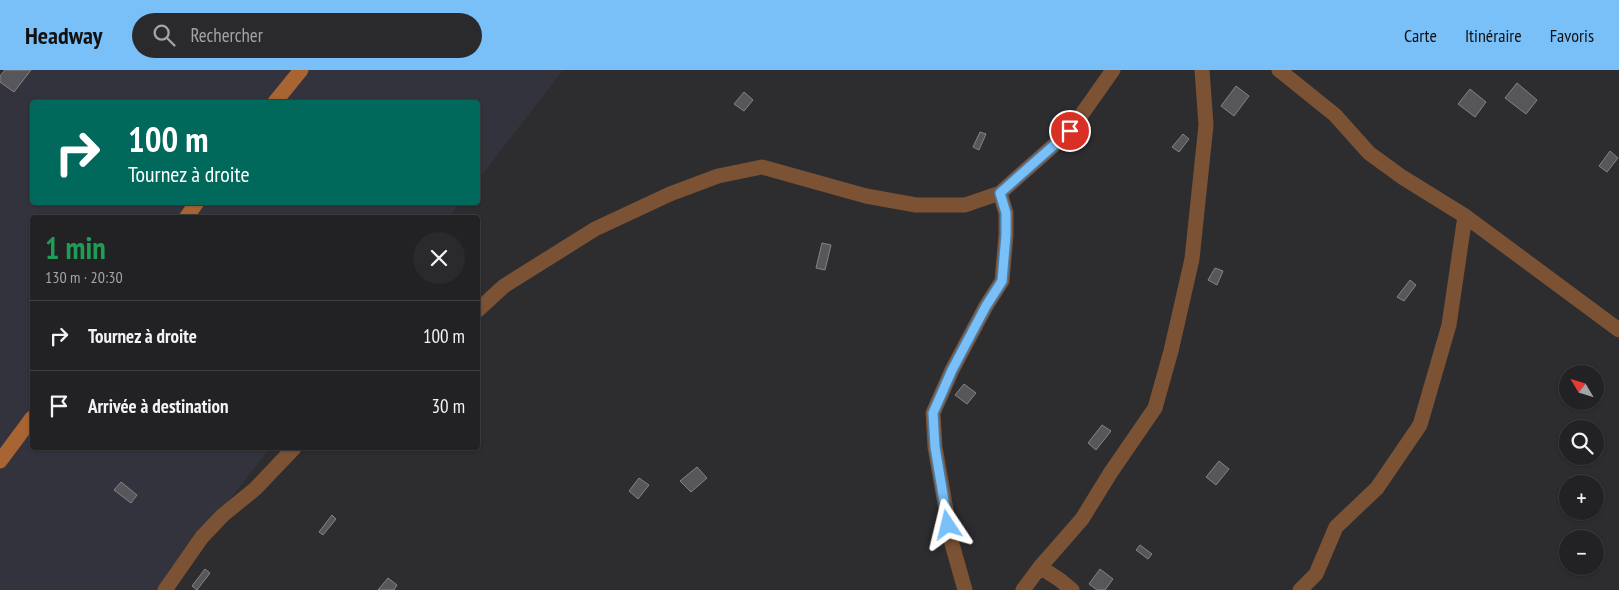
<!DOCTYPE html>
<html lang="fr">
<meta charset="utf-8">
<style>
body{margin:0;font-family:"PT Sans Narrow",sans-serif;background:#2a2a2c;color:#f1f3f6;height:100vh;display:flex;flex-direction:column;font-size:19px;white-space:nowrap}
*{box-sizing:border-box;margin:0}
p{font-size:16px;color:#a2a4a6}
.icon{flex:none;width:28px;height:28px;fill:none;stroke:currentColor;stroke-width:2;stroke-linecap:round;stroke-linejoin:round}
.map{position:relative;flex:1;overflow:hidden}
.side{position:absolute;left:30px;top:145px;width:450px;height:235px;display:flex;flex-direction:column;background:#222224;border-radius:5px;box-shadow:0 1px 4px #0004,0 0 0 1px #3f3f41}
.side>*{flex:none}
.guide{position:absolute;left:30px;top:30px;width:450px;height:105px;border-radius:5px;box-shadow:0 1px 4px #0004,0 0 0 1px #3f3f41;background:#00695c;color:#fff;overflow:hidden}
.needle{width:32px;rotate:308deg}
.controls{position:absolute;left:1559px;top:295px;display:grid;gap:10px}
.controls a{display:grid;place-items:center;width:45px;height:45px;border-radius:50%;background:#222224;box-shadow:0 1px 4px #0004,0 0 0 1px #3f3f41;font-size:25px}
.pin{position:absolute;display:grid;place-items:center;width:42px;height:42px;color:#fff;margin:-21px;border:2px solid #fff;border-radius:50%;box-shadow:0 1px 5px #0007}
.me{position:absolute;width:55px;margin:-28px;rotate:350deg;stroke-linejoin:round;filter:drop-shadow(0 0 4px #0008)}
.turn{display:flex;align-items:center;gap:18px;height:105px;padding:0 15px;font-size:22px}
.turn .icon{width:65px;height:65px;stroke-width:2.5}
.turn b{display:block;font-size:35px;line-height:42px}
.round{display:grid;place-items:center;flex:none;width:52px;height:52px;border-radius:26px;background:#2a2a2c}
.summary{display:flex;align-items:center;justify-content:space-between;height:85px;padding:0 15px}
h1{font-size:30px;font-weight:700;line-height:38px;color:#1e9e55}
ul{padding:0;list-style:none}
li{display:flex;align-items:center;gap:15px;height:70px;padding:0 15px;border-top:1px solid #3f3f41}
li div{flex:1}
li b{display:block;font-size:19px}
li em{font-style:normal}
header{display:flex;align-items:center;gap:30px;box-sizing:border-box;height:70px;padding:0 25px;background:#79bff8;color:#111}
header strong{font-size:24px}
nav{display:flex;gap:28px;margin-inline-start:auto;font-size:18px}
.search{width:350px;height:45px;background:#2a2a2c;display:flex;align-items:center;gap:12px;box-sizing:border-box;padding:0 18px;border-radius:28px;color:#a2a4a6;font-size:19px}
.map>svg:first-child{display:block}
</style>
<header>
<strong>Headway</strong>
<div class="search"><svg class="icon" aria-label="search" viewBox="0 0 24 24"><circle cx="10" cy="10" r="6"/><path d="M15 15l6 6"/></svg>Rechercher</div>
<nav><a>Carte</a><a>Itinéraire</a><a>Favoris</a></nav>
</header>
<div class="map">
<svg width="1619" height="520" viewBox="0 0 1619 520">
<rect width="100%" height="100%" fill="#2d2d30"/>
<path fill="#33333d" d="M10 0H563L478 110V32H32V132L460 133 448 148H32V378H270L159 520H0V13Z"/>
<path fill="#57575b" stroke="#848488" d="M5 0H31L14 22 0 12V6Z
M1517 13 1537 30 1526 44 1505 28Z
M1236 16 1249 26 1234 46 1221 36Z
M1470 19 1486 32 1475 47 1458 34Z
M744 22 753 30 744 41 734 34Z
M980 62 986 64 979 80 973 77Z
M1183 64 1189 69 1179 82 1172 77Z
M1610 81 1618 88 1607 102 1599 96Z
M822 173 831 175 825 200 816 198Z
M1215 198 1223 201 1217 215 1208 210Z
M1410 210 1416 215 1404 231 1397 227Z
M964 314 976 323 967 334 955 325Z
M1102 355 1111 361 1096 380 1088 373Z
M1219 391 1229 399 1216 415 1206 407Z
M697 397 707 408 691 422 680 411Z
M639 408 649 415 638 429 629 421Z
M121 412 137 425 131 433 114 420Z
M332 445 336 449 323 465 319 462Z
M1140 475 1152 484 1148 489 1136 480Z
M205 499 210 503 197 520 192 516Z
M1100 499 1113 509 1105 520H1097L1089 514Z
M388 508 397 515 394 520H378Z"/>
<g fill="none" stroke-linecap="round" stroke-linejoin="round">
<path stroke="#7c5234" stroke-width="15" d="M1279 0 1335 45 1369 83 1402 107 1465 146 1619 260
M478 240 504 216 595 159 670 124 718 106 762 97 866 126 916 135H965L1000 123
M1040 497 1060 510 1072 520
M165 520 202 467 223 445 255 419 294 378
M965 520 952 474 935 377 933 343 952 300 986 236 1002 211 1006 165V143L1000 123 1070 61 1113 0
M1023 520 1040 497 1082 449 1111 402 1155 338 1171 281 1192 189 1206 55 1202 0
M1300 520 1316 504 1336 457 1377 418 1420 355 1449 255 1465 146"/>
<path stroke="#a86533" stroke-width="15" d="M275 32 301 0
M186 148 197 132
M0 391 32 348"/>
</g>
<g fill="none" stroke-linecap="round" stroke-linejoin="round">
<defs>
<path id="route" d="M948 455 935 377 933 343 952 300 986 236 1002 211 1006 165V143L1000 123 1070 61"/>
</defs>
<use href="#route" stroke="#4f7ca1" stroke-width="12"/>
<use href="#route" stroke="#79bff8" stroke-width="9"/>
</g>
</svg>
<div class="controls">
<a><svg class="needle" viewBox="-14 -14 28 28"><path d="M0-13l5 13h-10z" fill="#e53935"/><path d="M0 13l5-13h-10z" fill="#a2a4a6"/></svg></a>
<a><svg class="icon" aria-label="search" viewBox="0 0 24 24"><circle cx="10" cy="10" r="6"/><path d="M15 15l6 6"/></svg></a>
<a>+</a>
<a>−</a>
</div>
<div class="pin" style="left:1070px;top:61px;background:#d93025"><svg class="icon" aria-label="arrive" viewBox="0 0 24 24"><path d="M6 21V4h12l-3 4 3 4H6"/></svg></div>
<svg class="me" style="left:948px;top:455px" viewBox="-20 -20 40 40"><path d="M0-17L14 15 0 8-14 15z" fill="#79bff8" stroke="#fff" stroke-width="4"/></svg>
<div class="guide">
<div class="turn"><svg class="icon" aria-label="right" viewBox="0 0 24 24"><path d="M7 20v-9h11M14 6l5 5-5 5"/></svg><div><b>100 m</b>Tournez à droite</div></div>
</div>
<section class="side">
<div class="summary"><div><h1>1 min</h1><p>130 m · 20:30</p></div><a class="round"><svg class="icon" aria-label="close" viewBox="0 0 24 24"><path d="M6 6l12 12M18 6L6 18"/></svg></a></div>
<ul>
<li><svg class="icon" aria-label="right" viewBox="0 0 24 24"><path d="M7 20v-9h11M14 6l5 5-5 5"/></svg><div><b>Tournez à droite</b></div><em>100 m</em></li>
<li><svg class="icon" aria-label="arrive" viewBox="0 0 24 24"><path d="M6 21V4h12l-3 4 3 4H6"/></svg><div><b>Arrivée à destination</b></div><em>30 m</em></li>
</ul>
</section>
</div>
